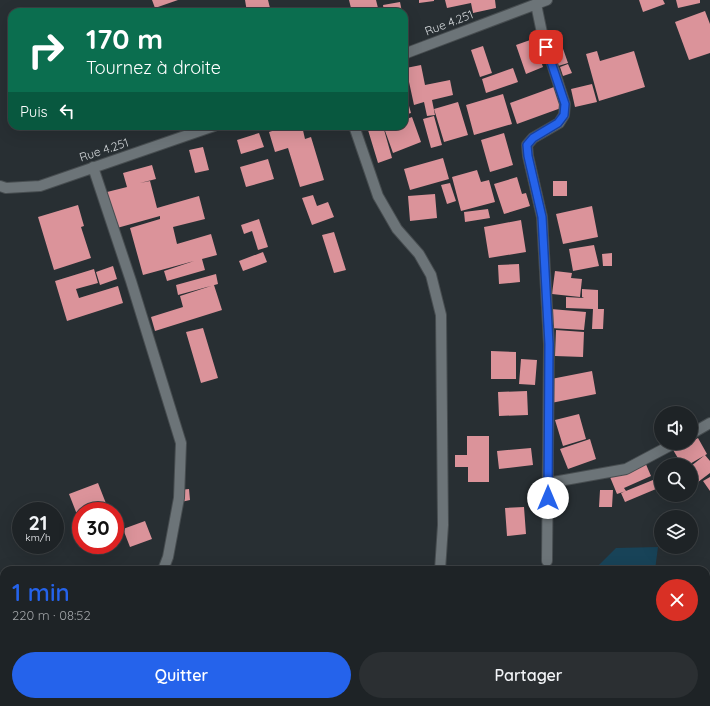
<!DOCTYPE html>
<html lang="fr">
<meta charset="utf-8">
<style>
body{margin:0;font-family:Quicksand,sans-serif;background:#2b2f32;color:#f1f3f6;height:100vh;display:flex;flex-direction:column;font-size:15px;white-space:nowrap}
*{box-sizing:border-box;margin:0}
p{font-size:13px;color:#a1a4a7}
.icon{flex:none;width:22px;height:22px;fill:none;stroke:currentColor;stroke-width:2;stroke-linecap:round;stroke-linejoin:round}
.map{position:relative;flex:1;overflow:hidden}
.panel{position:absolute;left:0px;top:566px;width:710px;height:140px;display:flex;flex-direction:column;background:#1e2326;border-radius:12px 12px 0 0;box-shadow:0 4px 16px #0002,0 0 0 1px #3c4043}
.panel>*{flex:none}
.hud{position:absolute;left:8px;top:8px;width:400px;height:122px;border-radius:12px;box-shadow:0 4px 16px #0002,0 0 0 1px #3c4043;background:#0b6e4f;color:#fff;overflow:hidden}
.controls{position:absolute;left:654px;top:406px;display:grid;gap:8px}
.controls a{display:grid;place-items:center;width:44px;height:44px;border-radius:50%;background:#1e2326;box-shadow:0 4px 16px #0002,0 0 0 1px #3c4043;font-size:20px}
.speed{position:absolute;left:12px;top:502px;display:flex;gap:8px;font-size:20px;font-weight:700;text-align:center}
.speed>*{display:grid;place-content:center;width:52px;height:52px;border-radius:50%;background:#1e2326;box-shadow:0 4px 16px #0002,0 0 0 1px #3c4043;line-height:1}
.speed small{font-size:10px;font-weight:400}
.speed .limit{border:6px solid #d22;background:#fff;color:#111}
.pin{position:absolute;display:grid;place-items:center;width:34px;height:34px;color:#fff;margin:-17px;border-radius:8px;box-shadow:0 2px 6px #0006}
.me{position:absolute;width:44px;margin:-22px;rotate:0deg;stroke-linejoin:round;filter:drop-shadow(0 0 3px #0008)}
.turn{display:flex;align-items:center;gap:14px;height:84px;padding:0 12px;font-size:18px}
.turn .icon{width:52px;height:52px;stroke-width:2.5}
.turn b{display:block;font-size:28px;line-height:34px}
.then{display:flex;align-items:center;height:38px;padding:0 12px;background:#0003;gap:8px;font-size:15px}
.round{display:grid;place-items:center;flex:none;width:42px;height:42px;border-radius:21px;background:#2b2f32}
.overview{display:flex;align-items:center;justify-content:space-between;height:68px;padding:0 12px}
h1{font-size:24px;font-weight:600;line-height:30px;color:#2563eb}
.cta{display:flex;gap:8px;margin-top:auto;padding:8px 12px}
.cta a{flex:1;height:46px;border-radius:24px;background:#2563eb;color:#fff;font-size:16px;font-weight:600;line-height:46px;text-align:center}
.cta a+a{background:#2b2f32;color:#f1f3f6}
.map>svg:first-child{display:block}
</style>
<div class="map">
<svg width="710" height="706" viewBox="0 0 710 706">
<rect width="100%" height="100%" fill="#282f33"/>
<path fill="#184358" d="M658 547 655 570H594L616 548Z
M0 634 4 639V702H224L275 706H0Z
M453 702H698L699 706H446Z"/>
<path fill="#db939a" d="M152 0H178L155 8Z
M245 0H268L271 12H247Z
M349 0H376L378 8 365 12H352Z
M419 0H434V1L419 3Z
M445 0H495L496 8 473 13 471 3 447 8Z
M639 0H663L665 4 643 12Z
M676 0H700V3L678 8Z
M400 2 402 12H384L383 5Z
M179 7 181 12H167Z
M705 11 710 24V53L689 60 675 22Z
M533 39 543 67 526 74 516 45Z
M561 43 568 63 558 66 552 47Z
M483 46 492 73 480 77 471 50Z
M597 51 600 61 634 51 645 87 599 101 586 54Z
M568 64 572 73 563 76 560 67Z
M421 65 425 85 450 80 453 95 432 100 435 115 427 116 424 102 414 105 406 68Z
M513 68 518 82 486 93 482 79Z
M592 84 597 102 575 107 571 89Z
M554 87 561 108 517 124 510 103Z
M404 88 411 113 404 115Z
M503 94 512 124 474 135 466 105Z
M458 102 468 135 444 142 434 109Z
M434 116 442 145 431 148 423 119Z
M412 117 421 142 393 153 384 128 389 126H404V120Z
M288 126H302L305 139 311 137 324 180 300 187 288 148 275 152 269 132Z
M381 126H383L392 158 378 163 368 130Z
M259 133 264 147 241 154 237 140Z
M504 133 513 165 490 172 481 140Z
M203 147 209 170 195 173 189 150Z
M443 158 449 179 410 190 404 169Z
M268 159 274 179 246 187 240 167Z
M152 165 156 179 140 183 150 181 157 208 199 196 205 219 173 227 177 244 211 234 217 255 202 259 205 270 167 281 164 271 194 261 143 275 130 228 160 219V216L117 228 107 192 127 187 123 173Z
M477 170 481 182 489 180 495 202 461 211 452 177Z
M517 177 522 194 526 193 530 206 504 214 494 184Z
M553 181H567V196H553Z
M450 183 456 201 447 204 441 185Z
M435 194 437 218 410 221 408 196Z
M313 195 317 206 328 202 334 217 312 225 302 198Z
M78 205 84 226 81 227 91 258 54 270 38 217Z
M592 206 598 237 563 244 556 214Z
M488 209 490 218 465 222 464 212Z
M259 219 268 247 258 250 252 231 244 234 241 225Z
M521 220 526 252 489 258 484 227Z
M334 232 346 270 334 273 322 235Z
M594 245 599 266 573 271 569 249Z
M263 252 267 262 243 271 239 261Z
M612 253V266H603L602 254Z
M519 264 520 282 499 284 498 265Z
M113 266 117 279 100 285 96 272Z
M94 269 98 283 76 289 79 298 118 286 123 303 67 321 55 281Z
M555 271 572 273 571 278 582 279 580 297 552 294Z
M216 274 218 284 178 295 176 285Z
M214 285 222 310 155 331 151 317 183 307 180 296Z
M582 289 598 290V309H604L603 329H592L593 309 566 308V297L584 298 582 297Z
M551 309 586 312 584 330 550 328Z
M203 328 218 378 201 383 186 332Z
M556 330 584 332 583 357 555 356Z
M491 351 516 352V379H491Z
M521 359 537 360 535 385 519 384Z
M592 371 596 394 551 403 546 380Z
M527 391 528 415 499 416 498 392Z
M579 414 586 439 563 446 555 420Z
M467 436H489V482H468V467H455V455H467Z
M698 438 707 454 688 465H682L669 443 688 444 691 443V442Z
M590 439 596 459 568 469 560 449Z
M531 448 533 465 499 469 497 451Z
M705 455 710 461V473L698 482 691 473V466Z
M645 462 651 476 624 488 626 491 617 494 610 477Z
M710 477V491L703 481Z
M653 480 656 489 625 502 621 493Z
M98 483 107 506 95 511H81V516L78 517 69 494Z
M189 489 190 500 181 502 180 490Z
M600 490H613L612 507H599Z
M524 507 526 534 507 536 505 508Z
M145 521 152 539 130 547 123 529Z"/>
<g fill="none" stroke-linecap="round" stroke-linejoin="round">
<defs>
<path id="minor" d="M536 4 542 33 565 104 564 115 559 123 533 138 527 145 528 156 542 217 549 344 547 561
M404 54 547 0
M354 126 378 196 397 229 419 254 431 275 441 315 443 525 440 570
M93 167 131 281 181 443 179 498 168 557 163 570
M0 186 6 188 40 186 214 126
M691 434 710 423
M548 483 626 469 675 443
M431 706 432 702"/>
</defs>
<use href="#minor" stroke="#474d50" stroke-width="12"/>
<use href="#minor" stroke="#6c7478" stroke-width="10"/>
</g>
<g fill="none" stroke-linecap="round" stroke-linejoin="round">
<defs>
<path id="route" d="M546 47 565 104 564 115 558 123 533 138 527 145 528 156 542 217 549 344 548 498"/>
</defs>
<use href="#route" stroke="#184099" stroke-width="10"/>
<use href="#route" stroke="#2563eb" stroke-width="7"/>
</g>
<g text-anchor="middle" stroke-width="4" stroke-linejoin="round" paint-order="stroke">
<g font-size="12" fill="#d1d5d8" stroke="#282f33">
<text transform="translate(449 23) rotate(-21)" y="4">Rue 4.251</text>
<text transform="translate(104 150) rotate(-18)" y="4">Rue 4.251</text>
</g>
</g>
</svg>
<div class="controls">
<a><svg class="icon" aria-label="sound" viewBox="0 0 24 24"><path d="M4 9h4l5-4v14l-5-4H4zM17 9q2 3 0 6"/></svg></a>
<a><svg class="icon" aria-label="search" viewBox="0 0 24 24"><circle cx="10" cy="10" r="6"/><path d="M15 15l6 6"/></svg></a>
<a><svg class="icon" aria-label="layers" viewBox="0 0 24 24"><path d="M12 4l9 5-9 5-9-5zM3 14l9 5 9-5"/></svg></a>
</div>
<div class="speed"><div>21<small>km/h</small></div><div class="limit">30</div></div>
<div class="pin" style="left:546px;top:47px;background:#d93025"><svg class="icon" aria-label="arrive" viewBox="0 0 24 24"><path d="M6 21V4h12l-3 4 3 4H6"/></svg></div>
<svg class="me" style="left:548px;top:498px" viewBox="-20 -20 40 40"><circle r="19" fill="#fff"/><path d="M0-13L10 11 0 6-10 11z" fill="#2563eb"/></svg>
<div class="hud">
<div class="turn"><svg class="icon" aria-label="right" viewBox="0 0 24 24"><path d="M7 20v-9h11M14 6l5 5-5 5"/></svg><div><b>170 m</b>Tournez à droite</div></div>
<div class="then">Puis<svg class="icon" aria-label="left" viewBox="0 0 24 24"><path d="M17 20v-9H6M10 6l-5 5 5 5"/></svg></div>
</div>
<section class="panel">
<div class="overview"><div><h1>1 min</h1><p>220 m · 08:52</p></div><a class="round" style="background:#d93025;color:#fff"><svg class="icon" aria-label="close" viewBox="0 0 24 24"><path d="M6 6l12 12M18 6L6 18"/></svg></a></div>
<div class="cta"><a>Quitter</a><a>Partager</a></div>
</section>
</div>
